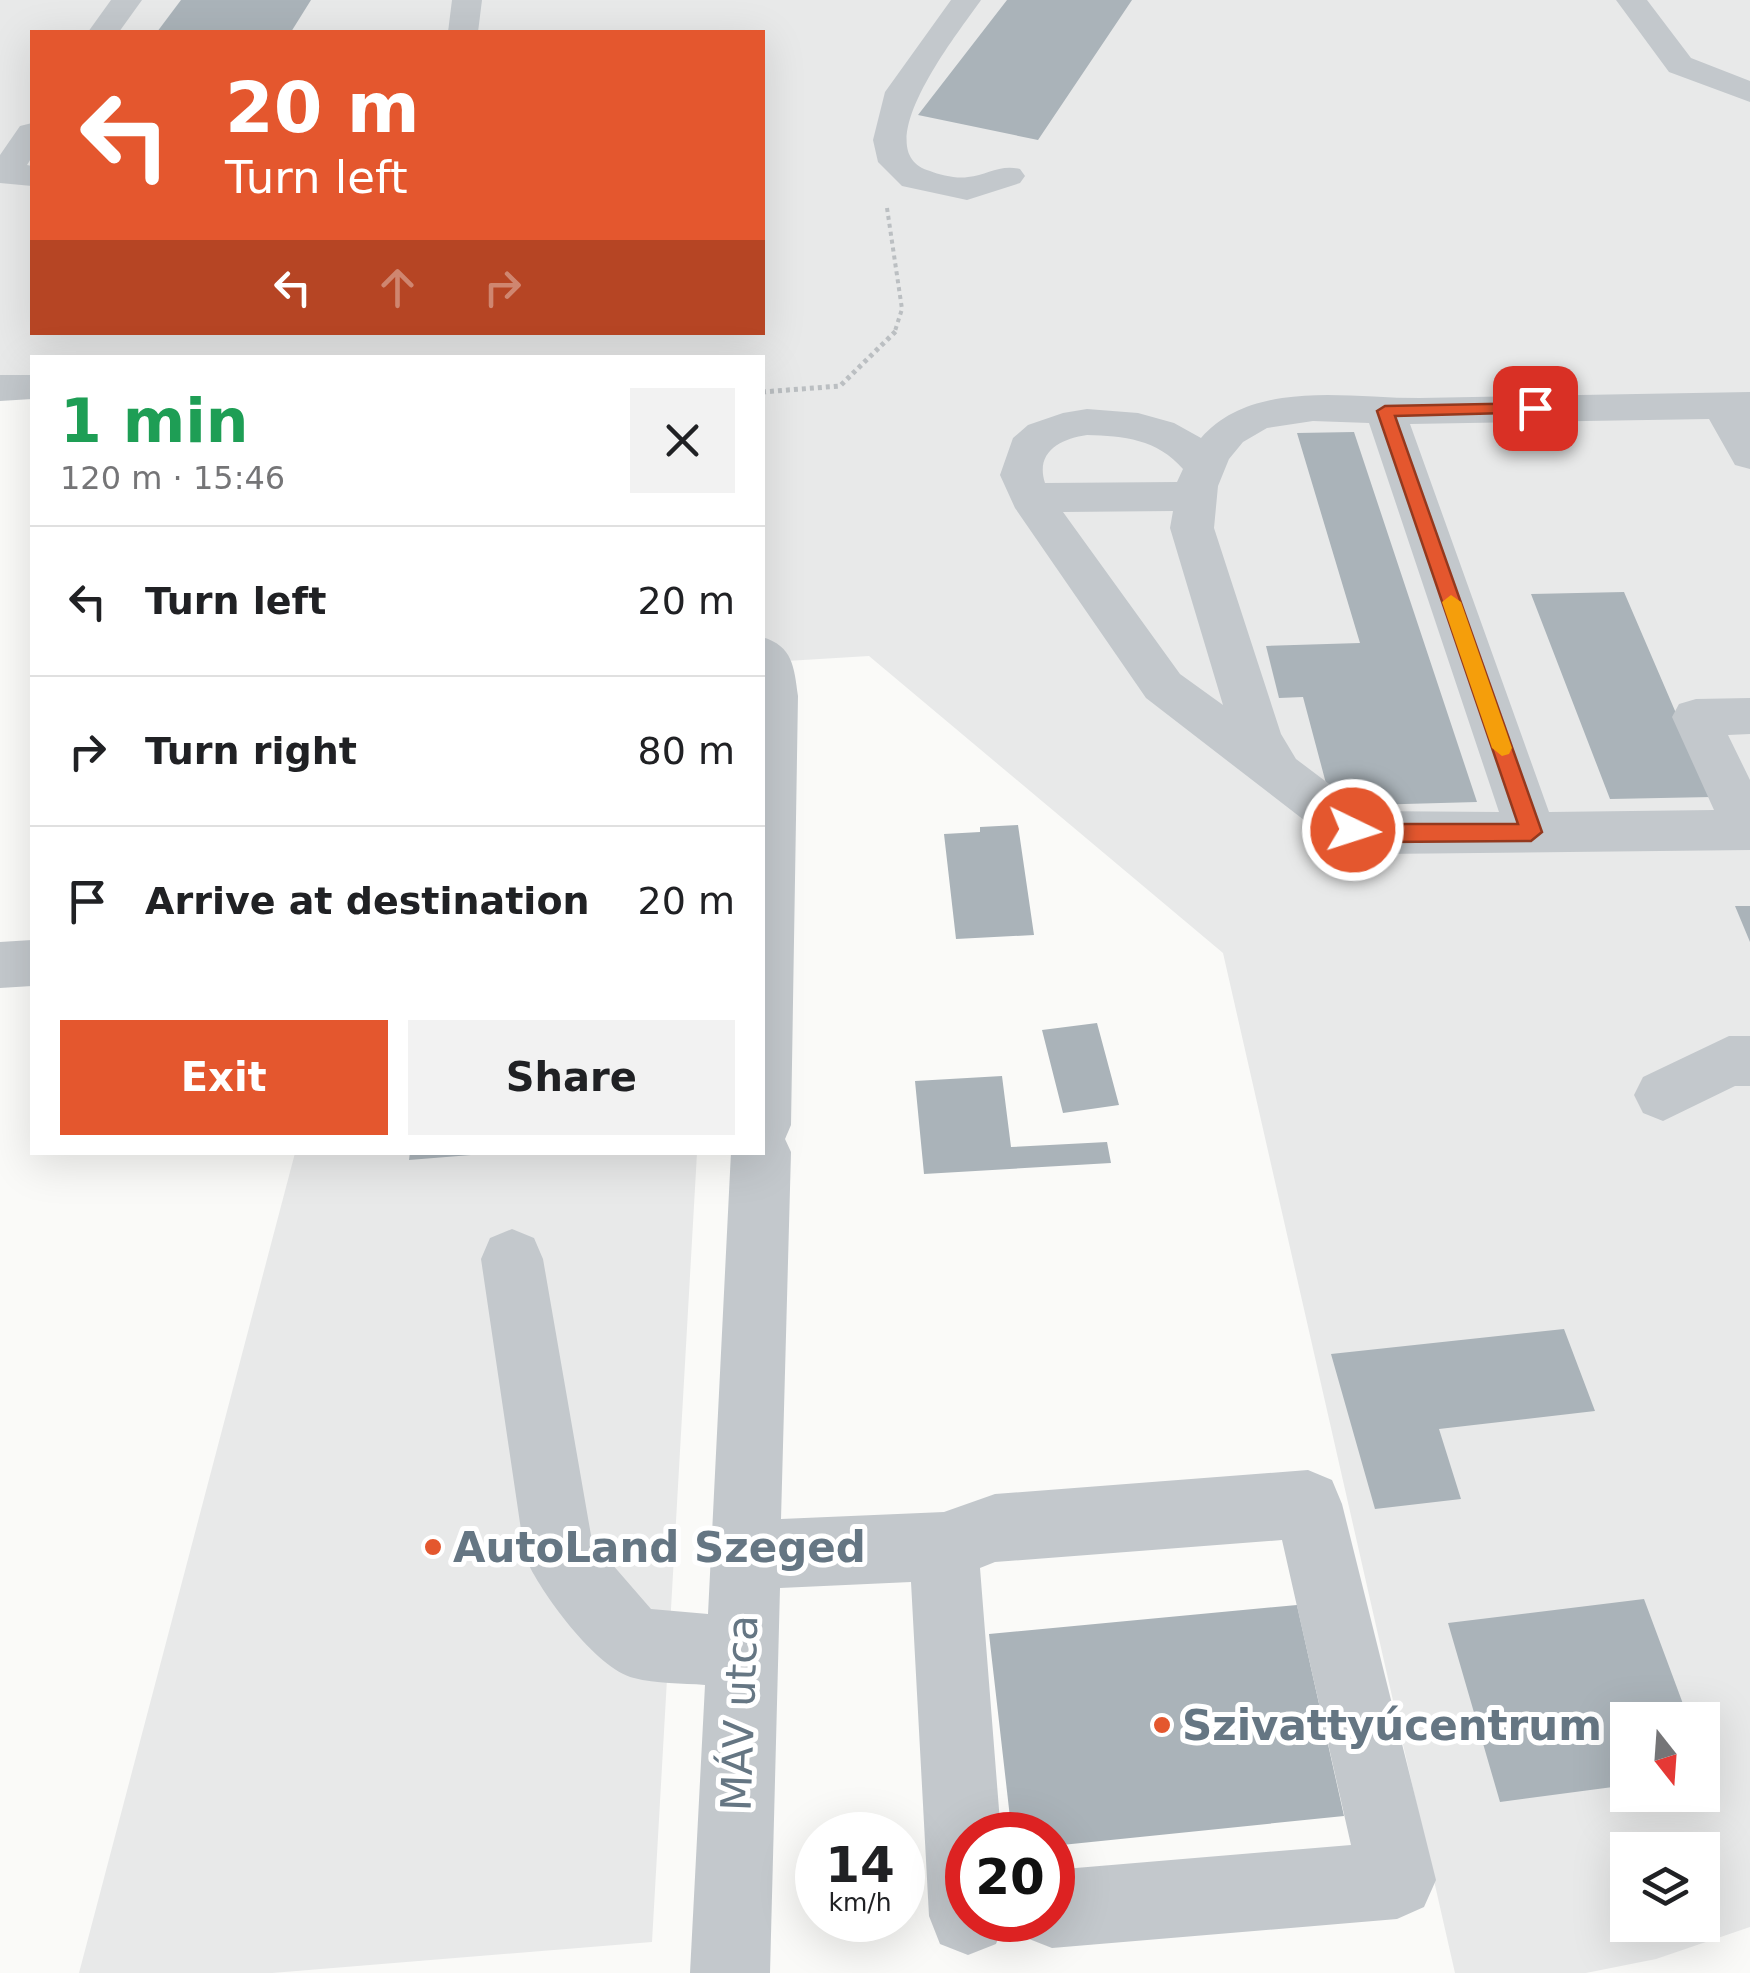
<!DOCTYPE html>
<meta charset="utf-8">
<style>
body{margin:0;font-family:"DejaVu Sans",sans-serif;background:#f2f2f2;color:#202124;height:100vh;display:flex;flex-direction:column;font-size:38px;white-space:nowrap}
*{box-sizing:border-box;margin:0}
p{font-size:32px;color:#757577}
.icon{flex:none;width:55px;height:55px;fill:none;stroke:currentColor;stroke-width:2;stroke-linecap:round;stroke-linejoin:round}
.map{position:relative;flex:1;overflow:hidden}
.details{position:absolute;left:30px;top:355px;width:735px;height:800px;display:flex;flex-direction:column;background:#fff;border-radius:0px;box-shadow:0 10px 40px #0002}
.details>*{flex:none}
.top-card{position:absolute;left:30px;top:30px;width:735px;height:305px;border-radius:0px;box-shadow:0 10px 40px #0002;background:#e4572e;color:#fff;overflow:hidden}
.needle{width:65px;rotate:163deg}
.fabs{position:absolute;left:1610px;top:1702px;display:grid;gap:20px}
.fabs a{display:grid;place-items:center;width:110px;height:110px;border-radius:0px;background:#fff;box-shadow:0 10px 40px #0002;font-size:50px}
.speed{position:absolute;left:795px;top:1812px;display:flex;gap:20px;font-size:50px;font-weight:700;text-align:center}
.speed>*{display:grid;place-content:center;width:130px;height:130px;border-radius:50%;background:#fff;box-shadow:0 10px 40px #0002;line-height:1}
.speed small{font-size:25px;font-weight:400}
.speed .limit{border:15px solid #d22;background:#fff;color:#111}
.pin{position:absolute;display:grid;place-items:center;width:85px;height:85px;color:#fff;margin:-42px;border-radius:20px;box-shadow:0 5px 15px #0006}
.me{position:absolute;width:110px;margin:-55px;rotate:94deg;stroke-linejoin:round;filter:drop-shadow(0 0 8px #0008)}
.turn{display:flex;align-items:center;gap:35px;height:210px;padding:0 30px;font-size:45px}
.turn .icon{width:130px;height:130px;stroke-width:2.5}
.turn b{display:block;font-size:70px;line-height:85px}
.lanes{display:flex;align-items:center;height:95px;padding:0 30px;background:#0003;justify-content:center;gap:50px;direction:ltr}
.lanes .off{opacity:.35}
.round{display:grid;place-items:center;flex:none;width:105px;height:105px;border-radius:0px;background:#f2f2f2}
.overview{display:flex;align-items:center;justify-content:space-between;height:170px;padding:0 30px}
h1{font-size:60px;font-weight:700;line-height:75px;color:#1e9e55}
.cta{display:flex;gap:20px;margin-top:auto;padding:20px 30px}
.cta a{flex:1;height:115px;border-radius:0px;background:#e4572e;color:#fff;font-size:40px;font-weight:700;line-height:115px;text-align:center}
.cta a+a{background:#f2f2f2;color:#202124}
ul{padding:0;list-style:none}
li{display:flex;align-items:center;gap:30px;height:150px;padding:0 30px;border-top:2px solid #e0e0e0}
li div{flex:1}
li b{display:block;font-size:38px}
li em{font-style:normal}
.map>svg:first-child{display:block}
</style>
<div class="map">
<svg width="1750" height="1973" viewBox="0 0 1750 1973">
<rect width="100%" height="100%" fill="#fafaf8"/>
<path fill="#e8e9e9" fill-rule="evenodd" d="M0 0H1750V1927L1656 1959 1586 1973H1455L1223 953 869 656 770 662 763 655 762 358H32V388L0 389ZM32 32H762V332H32ZM1628 1720H1702V1795H1628ZM1628 1850H1702V1925H1628Z
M295 1153H697L652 1942 272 1973H79Z"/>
<path fill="#aab3b9" d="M181 0H311L291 32H157Z
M1007 0H1132L1038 140 918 115Z
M1354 432 1477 802 1332 806 1303 697 1279 698 1266 646 1360 643 1297 433Z
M1624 592 1712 797 1610 799 1531 594Z
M1018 825 1034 935 956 939 944 834 980 832V827Z
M1735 906H1750V942Z
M1097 1023 1119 1105 1063 1113 1042 1030Z
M1002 1076 1011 1147 1107 1142 1111 1163 924 1174 915 1081Z
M410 1152H471V1155L409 1160Z
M1564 1329 1595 1411 1439 1429 1461 1499 1375 1509 1331 1354Z
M1644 1599 1689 1720H1628V1785L1500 1802 1448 1623Z
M1297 1605 1344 1816 1052 1846V1835H1012L989 1634Z"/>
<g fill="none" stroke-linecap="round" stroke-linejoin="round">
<path stroke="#bbbfc2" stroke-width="4" stroke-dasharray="4 4" stroke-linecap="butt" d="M887 208 902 309 894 334"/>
<path stroke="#bbbfc2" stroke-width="5" stroke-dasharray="4 4" stroke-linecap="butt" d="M762 392 840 386 896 331"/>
<path fill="#c3c8cc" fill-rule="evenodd" d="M111 0H142L119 32H88Z
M452 0H482L478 32H448Z
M951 0H981C962 28 862 151 930 171 940 175 957 179 968 177 987 175 1000 164 1020 169L1025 176 1020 183 967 200 902 186 878 162 873 140 885 92Z
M1616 0H1647L1691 58 1750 81V102L1669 72Z
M32 123V157L27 165 32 166V186L0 183V155L20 126Z
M0 375H32V399L0 401Z
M1750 392V469L1735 465 1709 419 1410 424 1549 812 1714 810 1672 717 1679 704 1696 699 1750 698V734L1728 735 1750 780V850L1382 854 1335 844 1146 698 1015 508 1000 475 1013 438 1028 425 1063 413 1087 409 1138 413 1174 423 1201 438C1222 414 1250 403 1282 398 1327 391 1374 398 1420 398 1530 396 1640 394 1750 392ZM1313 421 1369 423 1499 812 1365 811 1296 759 1281 734 1214 528 1218 486 1229 459 1243 442 1267 428ZM1087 435C1124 436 1157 439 1183 469L1177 482 1045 483C1035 452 1060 439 1087 435ZM1173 511 1170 528 1223 705 1180 674 1063 512Z
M762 637C793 646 794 667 798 696L791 1125 785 1139 791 1152 781 1519 944 1512 995 1494 1308 1470 1332 1480 1342 1504 1436 1880 1424 1907 1397 1919 1052 1948 1024 1937 1018 1920H1052V1870L1351 1845 1282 1540 995 1562 980 1568 1001 1835H968V1920H1005L996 1944 968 1955 940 1944 929 1916 911 1582 780 1588 770 1973H690L705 1685C682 1683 656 1684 634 1678 596 1669 540 1592 525 1557L481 1259 490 1238 512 1229 534 1238 543 1259 592 1541 651 1609 708 1614 731 1152H762Z
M32 940V986L0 988V942Z
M1729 1036H1750V1086H1735L1663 1121 1643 1113 1634 1095 1643 1077Z"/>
</g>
<path fill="#e4572e" stroke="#94391e" stroke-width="2.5" d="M1535 403 1541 405V412L1395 416 1542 832 1531 841 1382 842 1346 836 1343 830 1346 824H1518L1377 411 1385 406Z"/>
<path fill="#f59e0b" d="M1451 595 1461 602 1512 748 1509 754 1502 756 1492 748 1442 602Z"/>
<g fill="#e4572e" stroke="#fff" stroke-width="4">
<circle cx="433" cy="1547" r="10"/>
<circle cx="1162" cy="1725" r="10"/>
</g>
<g text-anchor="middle" stroke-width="10" stroke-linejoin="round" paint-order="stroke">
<g font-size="42" font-weight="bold" fill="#657683" stroke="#fff" text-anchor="start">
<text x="453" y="1562">AutoLand Szeged</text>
<text x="1182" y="1740">Szivattyúcentrum</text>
</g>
<g font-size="42" fill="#657683" stroke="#fff">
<text transform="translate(739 1713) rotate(-88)" y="15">MÁV utca</text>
</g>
</g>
</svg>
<div class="fabs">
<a><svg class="needle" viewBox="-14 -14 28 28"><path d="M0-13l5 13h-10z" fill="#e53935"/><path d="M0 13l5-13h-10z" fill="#757577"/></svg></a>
<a><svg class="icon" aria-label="layers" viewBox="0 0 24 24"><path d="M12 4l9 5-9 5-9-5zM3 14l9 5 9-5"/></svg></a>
</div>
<div class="speed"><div>14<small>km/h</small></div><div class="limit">20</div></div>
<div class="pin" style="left:1535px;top:408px;background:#d93025"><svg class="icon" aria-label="arrive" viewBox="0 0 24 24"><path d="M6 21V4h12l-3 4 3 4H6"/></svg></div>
<svg class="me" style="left:1353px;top:830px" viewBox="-20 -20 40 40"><circle r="17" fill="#e4572e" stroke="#fff" stroke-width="3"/><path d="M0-11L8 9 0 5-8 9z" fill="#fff"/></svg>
<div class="top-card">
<div class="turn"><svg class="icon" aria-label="left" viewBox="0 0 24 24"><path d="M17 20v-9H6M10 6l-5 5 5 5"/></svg><div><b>20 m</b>Turn left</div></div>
<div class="lanes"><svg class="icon" aria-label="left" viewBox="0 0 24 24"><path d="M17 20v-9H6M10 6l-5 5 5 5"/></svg><svg class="icon off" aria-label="ahead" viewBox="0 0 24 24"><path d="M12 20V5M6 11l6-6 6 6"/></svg><svg class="icon off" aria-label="right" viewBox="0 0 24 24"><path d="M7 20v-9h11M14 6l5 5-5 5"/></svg></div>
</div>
<section class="details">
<div class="overview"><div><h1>1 min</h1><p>120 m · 15:46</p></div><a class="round"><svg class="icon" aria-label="close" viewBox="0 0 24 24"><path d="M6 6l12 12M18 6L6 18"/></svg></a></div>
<ul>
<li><svg class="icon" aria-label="left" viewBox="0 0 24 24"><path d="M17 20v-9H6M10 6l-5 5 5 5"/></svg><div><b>Turn left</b></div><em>20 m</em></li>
<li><svg class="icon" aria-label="right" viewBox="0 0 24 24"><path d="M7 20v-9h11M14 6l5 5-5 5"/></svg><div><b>Turn right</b></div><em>80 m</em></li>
<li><svg class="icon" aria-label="arrive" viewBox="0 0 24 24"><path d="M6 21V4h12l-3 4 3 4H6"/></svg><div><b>Arrive at destination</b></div><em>20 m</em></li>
</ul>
<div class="cta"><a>Exit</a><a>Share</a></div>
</section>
</div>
